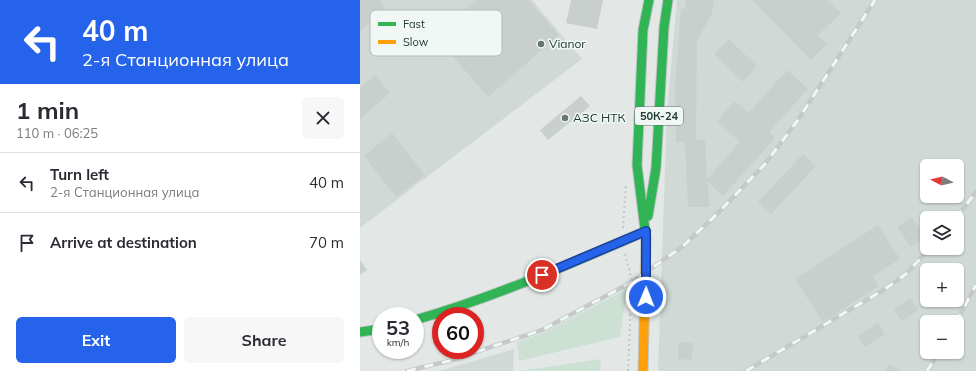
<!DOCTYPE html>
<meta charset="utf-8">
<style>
body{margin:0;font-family:Mulish,sans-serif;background:#f7f7f7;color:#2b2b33;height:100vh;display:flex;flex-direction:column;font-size:15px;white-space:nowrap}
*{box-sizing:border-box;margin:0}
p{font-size:13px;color:#7c7c81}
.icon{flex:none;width:22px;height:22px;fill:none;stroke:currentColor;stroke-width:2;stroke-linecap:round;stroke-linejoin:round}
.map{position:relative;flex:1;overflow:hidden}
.drawer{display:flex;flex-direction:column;background:#fff;width:360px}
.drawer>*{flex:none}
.banner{background:#2563eb;color:#fff;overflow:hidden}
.needle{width:26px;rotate:277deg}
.controls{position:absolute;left:560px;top:159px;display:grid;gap:8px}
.controls a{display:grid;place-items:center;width:44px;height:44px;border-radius:6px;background:#fff;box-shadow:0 1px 3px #0004;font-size:20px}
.speed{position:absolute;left:12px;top:307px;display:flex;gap:8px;font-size:20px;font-weight:700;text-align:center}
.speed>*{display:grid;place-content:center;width:52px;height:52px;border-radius:50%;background:#fff;box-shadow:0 1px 3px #0004;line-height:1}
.speed small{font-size:10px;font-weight:400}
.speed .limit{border:6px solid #d22;background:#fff;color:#111}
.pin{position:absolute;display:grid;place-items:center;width:34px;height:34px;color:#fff;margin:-17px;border:2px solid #fff;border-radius:50%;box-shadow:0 1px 4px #0007}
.me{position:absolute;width:44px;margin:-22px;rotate:1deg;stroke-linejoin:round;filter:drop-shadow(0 0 3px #0008)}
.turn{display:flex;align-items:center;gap:14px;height:84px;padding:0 16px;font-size:18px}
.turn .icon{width:52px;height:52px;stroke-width:2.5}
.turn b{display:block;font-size:28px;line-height:34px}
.round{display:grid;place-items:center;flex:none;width:42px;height:42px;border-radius:6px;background:#f7f7f7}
.head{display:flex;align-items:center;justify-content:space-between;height:68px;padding:0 16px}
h1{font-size:24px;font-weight:700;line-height:30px}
.action{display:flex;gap:8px;margin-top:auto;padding:8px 16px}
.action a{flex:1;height:46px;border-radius:6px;background:#2563eb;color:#fff;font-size:16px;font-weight:700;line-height:46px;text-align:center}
.action a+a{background:#f7f7f7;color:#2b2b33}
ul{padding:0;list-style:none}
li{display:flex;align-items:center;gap:12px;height:60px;padding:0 16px;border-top:1px solid #e1e1e2}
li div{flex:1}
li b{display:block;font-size:15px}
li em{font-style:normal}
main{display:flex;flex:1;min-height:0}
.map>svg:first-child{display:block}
</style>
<main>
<section class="drawer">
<div class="banner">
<div class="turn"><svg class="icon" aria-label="left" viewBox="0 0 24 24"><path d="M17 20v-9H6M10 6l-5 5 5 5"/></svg><div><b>40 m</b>2-я Станционная улица</div></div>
</div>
<div class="head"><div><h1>1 min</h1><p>110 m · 06:25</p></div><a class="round"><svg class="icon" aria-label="close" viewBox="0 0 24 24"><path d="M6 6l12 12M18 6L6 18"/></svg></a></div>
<ul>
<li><svg class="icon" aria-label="left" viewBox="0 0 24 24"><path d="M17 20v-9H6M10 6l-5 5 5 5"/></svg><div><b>Turn left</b><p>2-я Станционная улица</p></div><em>40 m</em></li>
<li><svg class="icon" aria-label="arrive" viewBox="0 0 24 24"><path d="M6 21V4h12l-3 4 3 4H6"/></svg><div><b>Arrive at destination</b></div><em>70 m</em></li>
</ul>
<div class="action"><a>Exit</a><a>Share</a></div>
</section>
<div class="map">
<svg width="616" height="371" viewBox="0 0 616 371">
<rect width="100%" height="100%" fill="#e3e8e6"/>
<path fill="#d0d9d6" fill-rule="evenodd" d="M0 0H172L222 59 0 228Z
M317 0H616V371H298L307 112ZM567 166H597V196H567ZM567 218H597V248H567ZM567 270H597V300H567ZM567 322H597V352H567Z
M154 349 153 371H79Z"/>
<path fill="#cce1d3" d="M267 289 260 337 159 361 157 342 181 334Z
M241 359 240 371H159Z"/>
<path fill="#c9cfcd" d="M0 0H19L26 8 0 31Z
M116 0H168L199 35 128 97 75 36Z
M211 0H243L237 29 206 23Z
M326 0H354L351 16 337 40 336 140 345 139 347 179 380 142 357 121 375 101 389 113 427 70 448 89 409 132 415 138 363 196 348 182 349 207H328L325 142 316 143 315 86 321 9H325Z
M392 0H467L481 13 458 35 467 44 451 60Z
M369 39 397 66 383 82 354 54Z
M15 75 30 93 0 119V88Z
M221 96 230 106 188 140 180 130Z
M32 133 65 175 36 197 4 156Z
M443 154 456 166 411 214 398 202Z
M552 217 566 237 551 247 537 227Z
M518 225 540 259 513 276 519 286 463 322 435 279Z
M0 260 7 270 0 275Z
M550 298 558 310 542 321 534 310Z
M518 323 525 334 505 347 498 336Z
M319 342 333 343 332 360 318 359Z
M529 364 541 371H525Z"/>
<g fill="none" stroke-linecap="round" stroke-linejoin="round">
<defs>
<path id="fast" d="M288 216 296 168 304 27 308 0
M286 238 277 165 283 30 289 0
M55 320C135 297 210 264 286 231
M0 332 21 329"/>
<path id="slow" d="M283 371 286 238"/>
</defs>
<use href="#fast" stroke="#bcc4c2" stroke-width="11"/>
<use href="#slow" stroke="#bcc4c2" stroke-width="11"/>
<path stroke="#c0c8c6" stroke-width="2" stroke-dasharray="2 3" stroke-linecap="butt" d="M263 228 266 183
M265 254 272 281
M268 371 271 299"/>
<use href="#fast" stroke="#30b455" stroke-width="9"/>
<use href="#slow" stroke="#ff9f0a" stroke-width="9"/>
<defs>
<path id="rail" d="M596 218 616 192
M596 322 616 285
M47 371 89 361 182 330 272 282 322 247 357 214 405 164 438 120 515 0
M386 371 525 289 546 274 570 248
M567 371 579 352"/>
</defs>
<use href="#rail" stroke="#c6c9c9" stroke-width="4.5"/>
<use href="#rail" stroke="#f0f7f4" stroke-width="3" stroke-dasharray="9" stroke-linecap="butt"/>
</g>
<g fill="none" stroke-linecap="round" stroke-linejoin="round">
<defs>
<path id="route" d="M182 275 286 231V297"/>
</defs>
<use href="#route" stroke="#184099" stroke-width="10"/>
<use href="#route" stroke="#2563eb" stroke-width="7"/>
</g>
<g fill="#657773" stroke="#f0f7f4" stroke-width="1.5">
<circle cx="181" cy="44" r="4"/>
<circle cx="205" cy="118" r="4"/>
</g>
<g text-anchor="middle" stroke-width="3" stroke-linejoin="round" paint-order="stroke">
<rect fill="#f0f7f4" stroke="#5f736e" stroke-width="1" x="275" y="107" width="48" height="18" rx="3"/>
<g font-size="11" font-weight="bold" fill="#213a35">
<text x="299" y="120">50К-24</text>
</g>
<g font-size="12" fill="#213a35" stroke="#f0f7f4" text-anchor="start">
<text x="189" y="48">Vianor</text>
<text x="213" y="122">АЗС НТК</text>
</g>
</g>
<rect x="10" y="10" width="132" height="46" rx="6" fill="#f0f7f4" stroke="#b2bebb" stroke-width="1"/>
<rect x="18" y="22" width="18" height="4" fill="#30b455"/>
<rect x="18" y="40" width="18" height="4" fill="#ff9f0a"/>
<g font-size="11" fill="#213a35">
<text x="43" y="28">Fast</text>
<text x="43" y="46">Slow</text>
</g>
</svg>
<div class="controls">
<a><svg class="needle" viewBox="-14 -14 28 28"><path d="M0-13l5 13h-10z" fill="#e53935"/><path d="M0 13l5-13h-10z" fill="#7c7c81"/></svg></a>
<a><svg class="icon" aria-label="layers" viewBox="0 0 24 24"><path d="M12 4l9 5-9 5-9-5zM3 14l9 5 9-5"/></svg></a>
<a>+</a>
<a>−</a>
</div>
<div class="speed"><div>53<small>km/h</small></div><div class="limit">60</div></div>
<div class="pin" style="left:182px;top:275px;background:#d93025"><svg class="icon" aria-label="arrive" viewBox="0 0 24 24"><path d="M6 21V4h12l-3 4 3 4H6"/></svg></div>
<svg class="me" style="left:286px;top:297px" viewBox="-20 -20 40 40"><circle r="17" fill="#2563eb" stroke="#fff" stroke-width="3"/><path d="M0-11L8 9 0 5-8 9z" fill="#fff"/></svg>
</div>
</main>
